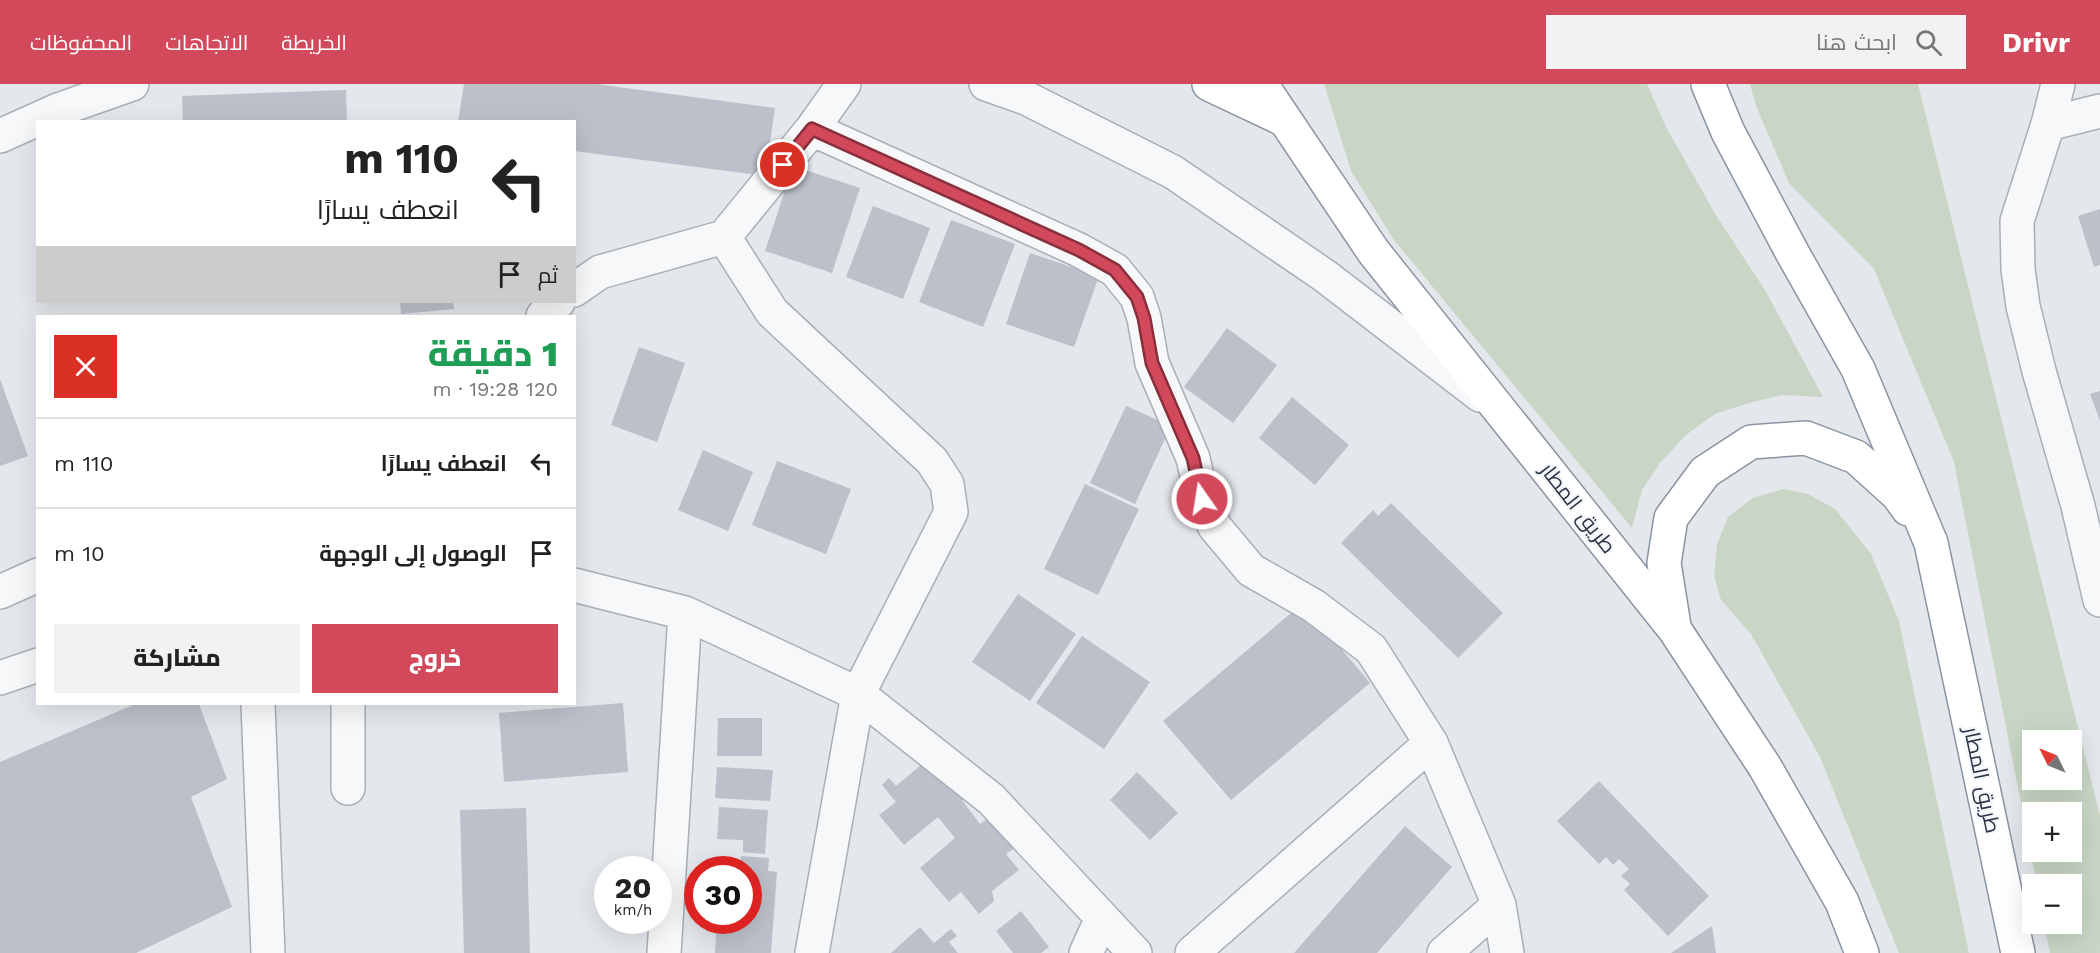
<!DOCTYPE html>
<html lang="ar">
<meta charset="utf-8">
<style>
body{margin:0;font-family:"Work Sans",Cairo,sans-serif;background:#f2f2f2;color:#222;direction:rtl;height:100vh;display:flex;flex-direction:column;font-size:22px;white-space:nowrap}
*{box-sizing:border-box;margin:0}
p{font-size:20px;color:#767676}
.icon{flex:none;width:33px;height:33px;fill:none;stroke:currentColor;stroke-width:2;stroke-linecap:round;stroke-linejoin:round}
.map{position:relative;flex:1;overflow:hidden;direction:ltr}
.side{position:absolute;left:36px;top:231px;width:540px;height:390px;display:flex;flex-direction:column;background:#fff;border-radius:0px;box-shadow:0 6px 24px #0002;direction:rtl}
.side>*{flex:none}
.guide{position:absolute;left:36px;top:36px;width:540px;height:183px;border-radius:0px;box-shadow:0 6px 24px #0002;direction:rtl;background:#fff;color:#222;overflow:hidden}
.needle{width:39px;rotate:313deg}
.controls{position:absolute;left:2022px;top:646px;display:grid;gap:12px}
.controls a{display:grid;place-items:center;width:60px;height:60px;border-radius:0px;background:#fff;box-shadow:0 6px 24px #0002;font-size:30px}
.speed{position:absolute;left:594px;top:772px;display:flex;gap:12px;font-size:30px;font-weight:700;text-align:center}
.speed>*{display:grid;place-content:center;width:78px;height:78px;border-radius:50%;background:#fff;box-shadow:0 6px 24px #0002;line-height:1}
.speed small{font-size:15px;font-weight:400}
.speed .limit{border:9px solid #d22;background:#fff;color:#111}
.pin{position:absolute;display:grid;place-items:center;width:51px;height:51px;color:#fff;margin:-26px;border:3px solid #fff;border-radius:50%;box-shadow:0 2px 6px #0007}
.me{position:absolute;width:66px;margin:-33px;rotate:347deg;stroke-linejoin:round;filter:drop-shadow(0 0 4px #0008)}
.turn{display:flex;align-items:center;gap:21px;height:126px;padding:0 18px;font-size:27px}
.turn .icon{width:78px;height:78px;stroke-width:2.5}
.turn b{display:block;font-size:42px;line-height:51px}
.then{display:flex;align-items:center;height:57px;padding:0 18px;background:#0003;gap:12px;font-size:22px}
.round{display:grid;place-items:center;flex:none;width:63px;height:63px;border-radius:0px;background:#f2f2f2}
.overview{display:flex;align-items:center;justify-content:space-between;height:102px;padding:0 18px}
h1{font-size:36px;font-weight:800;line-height:45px;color:#1e9e55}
.button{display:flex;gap:12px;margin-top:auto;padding:12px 18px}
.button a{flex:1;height:69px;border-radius:0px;background:#d1495b;color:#fff;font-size:24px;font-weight:800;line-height:69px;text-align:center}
.button a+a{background:#f2f2f2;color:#222}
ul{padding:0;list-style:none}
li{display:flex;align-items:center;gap:18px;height:90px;padding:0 18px;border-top:2px solid #e0e0e0}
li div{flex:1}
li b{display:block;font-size:22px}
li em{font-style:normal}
header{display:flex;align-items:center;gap:36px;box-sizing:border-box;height:84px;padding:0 30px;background:#d1495b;color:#fff}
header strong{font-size:28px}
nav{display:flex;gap:33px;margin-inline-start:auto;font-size:21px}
.search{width:420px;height:54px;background:#f2f2f2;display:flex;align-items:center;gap:15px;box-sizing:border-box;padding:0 21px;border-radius:0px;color:#767676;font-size:22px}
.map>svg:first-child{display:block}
</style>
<header>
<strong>Drivr</strong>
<div class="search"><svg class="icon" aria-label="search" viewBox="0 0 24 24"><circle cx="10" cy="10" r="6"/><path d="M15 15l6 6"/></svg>ابحث هنا</div>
<nav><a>الخريطة</a><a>الاتجاهات</a><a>المحفوظات</a></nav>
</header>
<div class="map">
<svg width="2100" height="869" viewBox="0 0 2100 869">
<rect width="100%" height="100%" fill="#e4e7ec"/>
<path fill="#c9d6c5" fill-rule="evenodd" d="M1324 0H1647L1666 43 1717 133 1765 206 1823 313 1782 311 1749 319 1715 330 1686 351 1660 379 1642 406 1632 444 1394 156 1351 87Z
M1750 0H1918L2100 732V869H2050L2044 840H2072V801H2037L1954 378 1874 185 1789 99 1756 22ZM2032 657H2072V696H2032ZM2032 729H2072V768H2032Z
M1783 405 1808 410 1835 425 1871 470 1899 537 1969 869H1899L1820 673 1751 550 1721 516 1714 492 1717 460 1728 433 1753 414Z"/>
<path fill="#bbc0ca" d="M464 0H596L775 24 765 92 574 67V38H458Z
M346 6 347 38H183L182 12Z
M793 82 860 104 832 189 765 167Z
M873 122 930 144 903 215 846 193Z
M2100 125V181L2094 183 2078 132Z
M951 136 1015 160 983 243 919 218Z
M1030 169 1099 192 1074 263 1006 240Z
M400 218H453L454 225 401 230Z
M1227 244 1277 281 1233 339 1184 303Z
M639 263 685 279 657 358 611 341Z
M0 295 28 372 0 382Z
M2100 307V337L2090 310Z
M1292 313 1349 361 1315 401 1259 354Z
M1126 322 1171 342 1135 420 1090 399Z
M703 366 753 388 728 447 678 426Z
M777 377 851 405 826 470 752 441Z
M1085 400 1139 425 1098 511 1044 485Z
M1391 419 1503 529 1458 574 1341 459 1373 426 1378 432Z
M1018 510 1076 550 1030 617 972 578Z
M1303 519 1370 599 1231 716 1163 637Z
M1082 552 1150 598 1104 665 1036 619Z
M623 619 628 688 504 698 499 629Z
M135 620H199L227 695 191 713 232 823 136 869H0V678Z
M718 634H762V672H717Z
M927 676 970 710 962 716 980 740 991 732 1016 763 1006 770 1019 786 992 807 994 817 979 830 961 808 949 818 920 784 955 754 938 733 904 761 879 731 896 718 882 701 889 694 896 702Z
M717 683 773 686 770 717 715 714Z
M1137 688 1178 729 1150 756 1110 716Z
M1599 697 1709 812 1668 852 1624 806 1630 800 1621 792 1629 785 1619 775 1613 781 1606 773 1599 780 1557 737Z
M719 723 768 726 765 770 743 768V756L717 755Z
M526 724 530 869H464L460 726Z
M1405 742 1452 783 1377 869H1294Z
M741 772 769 774 768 787 777 788 771 869H715L717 837H748V786H722V780L740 782Z
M1021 827 1049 863 1041 869H1013L996 847Z
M1712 842 1716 869H1671Z
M920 843 934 859 951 845 957 852 949 858 958 869H891Z"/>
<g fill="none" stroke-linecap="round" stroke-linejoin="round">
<defs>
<path id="minor" d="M986 0 1026 14 1173 88 1325 192 1480 311
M2058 0 2048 40 2017 137 2018 185 2023 222 2039 287 2078 422 2100 516
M2048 40 2100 27
M812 45 1079 166 1115 186 1137 213 1144 234 1152 279 1193 374 1202 415 1215 443 1251 486 1314 522 1371 565 1431 659 1192 869
M0 52 58 26 132 0
M724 153 772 228 932 377 947 400 951 428 858 610 812 869
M574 206 600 188 724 153 812 45 844 0
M543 232 558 218
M574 501 685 529 858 610 991 715 1135 869
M0 508 38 491
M0 594 38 581
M258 620 268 869
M348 620V704
M1431 659 1499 821 1507 869
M664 869 685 529
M1086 869 1102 834
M1444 869 1499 821"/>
<path id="highway" d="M1209 0 1285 36
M1261 0 1373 167 1675 546 1765 683 1842 818 1862 869
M1708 0 1728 48 1793 170 1858 285 1931 459 2018 869
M1674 542 1664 479 1671 434 1705 388 1751 358 1806 354 1856 373 1898 411 1908 425"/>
</defs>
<use href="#minor" stroke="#a9aeb7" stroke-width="36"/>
<use href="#highway" stroke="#8b94a3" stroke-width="36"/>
<use href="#minor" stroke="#f7f8fa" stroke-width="33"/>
<use href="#highway" stroke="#fff" stroke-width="33"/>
</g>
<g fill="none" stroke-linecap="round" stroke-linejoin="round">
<defs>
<path id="route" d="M783 81 812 45 1079 166 1115 186 1137 213 1144 234 1152 279 1193 374 1202 415"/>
</defs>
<use href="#route" stroke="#882f3b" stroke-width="15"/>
<use href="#route" stroke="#d1495b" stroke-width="10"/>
</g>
<g text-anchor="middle" stroke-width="4.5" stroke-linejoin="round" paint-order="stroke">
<g font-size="21" fill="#2b3445" stroke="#f4f6f9">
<text transform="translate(1578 424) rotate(52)" y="7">طريق المطار</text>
<text transform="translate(1982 696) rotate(78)" y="7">طريق المطار</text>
</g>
</g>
</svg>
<div class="controls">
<a><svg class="needle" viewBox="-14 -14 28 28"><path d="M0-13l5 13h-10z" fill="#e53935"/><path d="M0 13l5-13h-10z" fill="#767676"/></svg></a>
<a>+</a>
<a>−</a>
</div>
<div class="speed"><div>20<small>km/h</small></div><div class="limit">30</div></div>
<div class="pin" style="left:783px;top:81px;background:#d93025"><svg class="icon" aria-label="arrive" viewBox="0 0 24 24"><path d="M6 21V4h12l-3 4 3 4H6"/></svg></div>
<svg class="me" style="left:1202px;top:415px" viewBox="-20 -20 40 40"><circle r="17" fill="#d1495b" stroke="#fff" stroke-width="3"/><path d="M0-11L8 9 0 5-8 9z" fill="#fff"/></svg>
<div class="guide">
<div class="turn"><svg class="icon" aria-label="left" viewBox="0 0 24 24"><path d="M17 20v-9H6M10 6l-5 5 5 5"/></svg><div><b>110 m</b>انعطف يسارًا</div></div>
<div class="then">ثم<svg class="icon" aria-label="arrive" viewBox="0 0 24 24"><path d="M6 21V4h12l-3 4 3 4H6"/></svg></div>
</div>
<section class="side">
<div class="overview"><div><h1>1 دقيقة</h1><p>120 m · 19:28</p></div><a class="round" style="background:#d93025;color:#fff"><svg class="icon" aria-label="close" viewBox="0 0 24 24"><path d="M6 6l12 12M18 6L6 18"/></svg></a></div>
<ul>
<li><svg class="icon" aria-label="left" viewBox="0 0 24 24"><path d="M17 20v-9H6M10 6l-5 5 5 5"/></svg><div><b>انعطف يسارًا</b></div><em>110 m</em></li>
<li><svg class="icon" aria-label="arrive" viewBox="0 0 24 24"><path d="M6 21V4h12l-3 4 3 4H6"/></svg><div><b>الوصول إلى الوجهة</b></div><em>10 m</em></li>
</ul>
<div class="button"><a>خروج</a><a>مشاركة</a></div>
</section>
</div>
